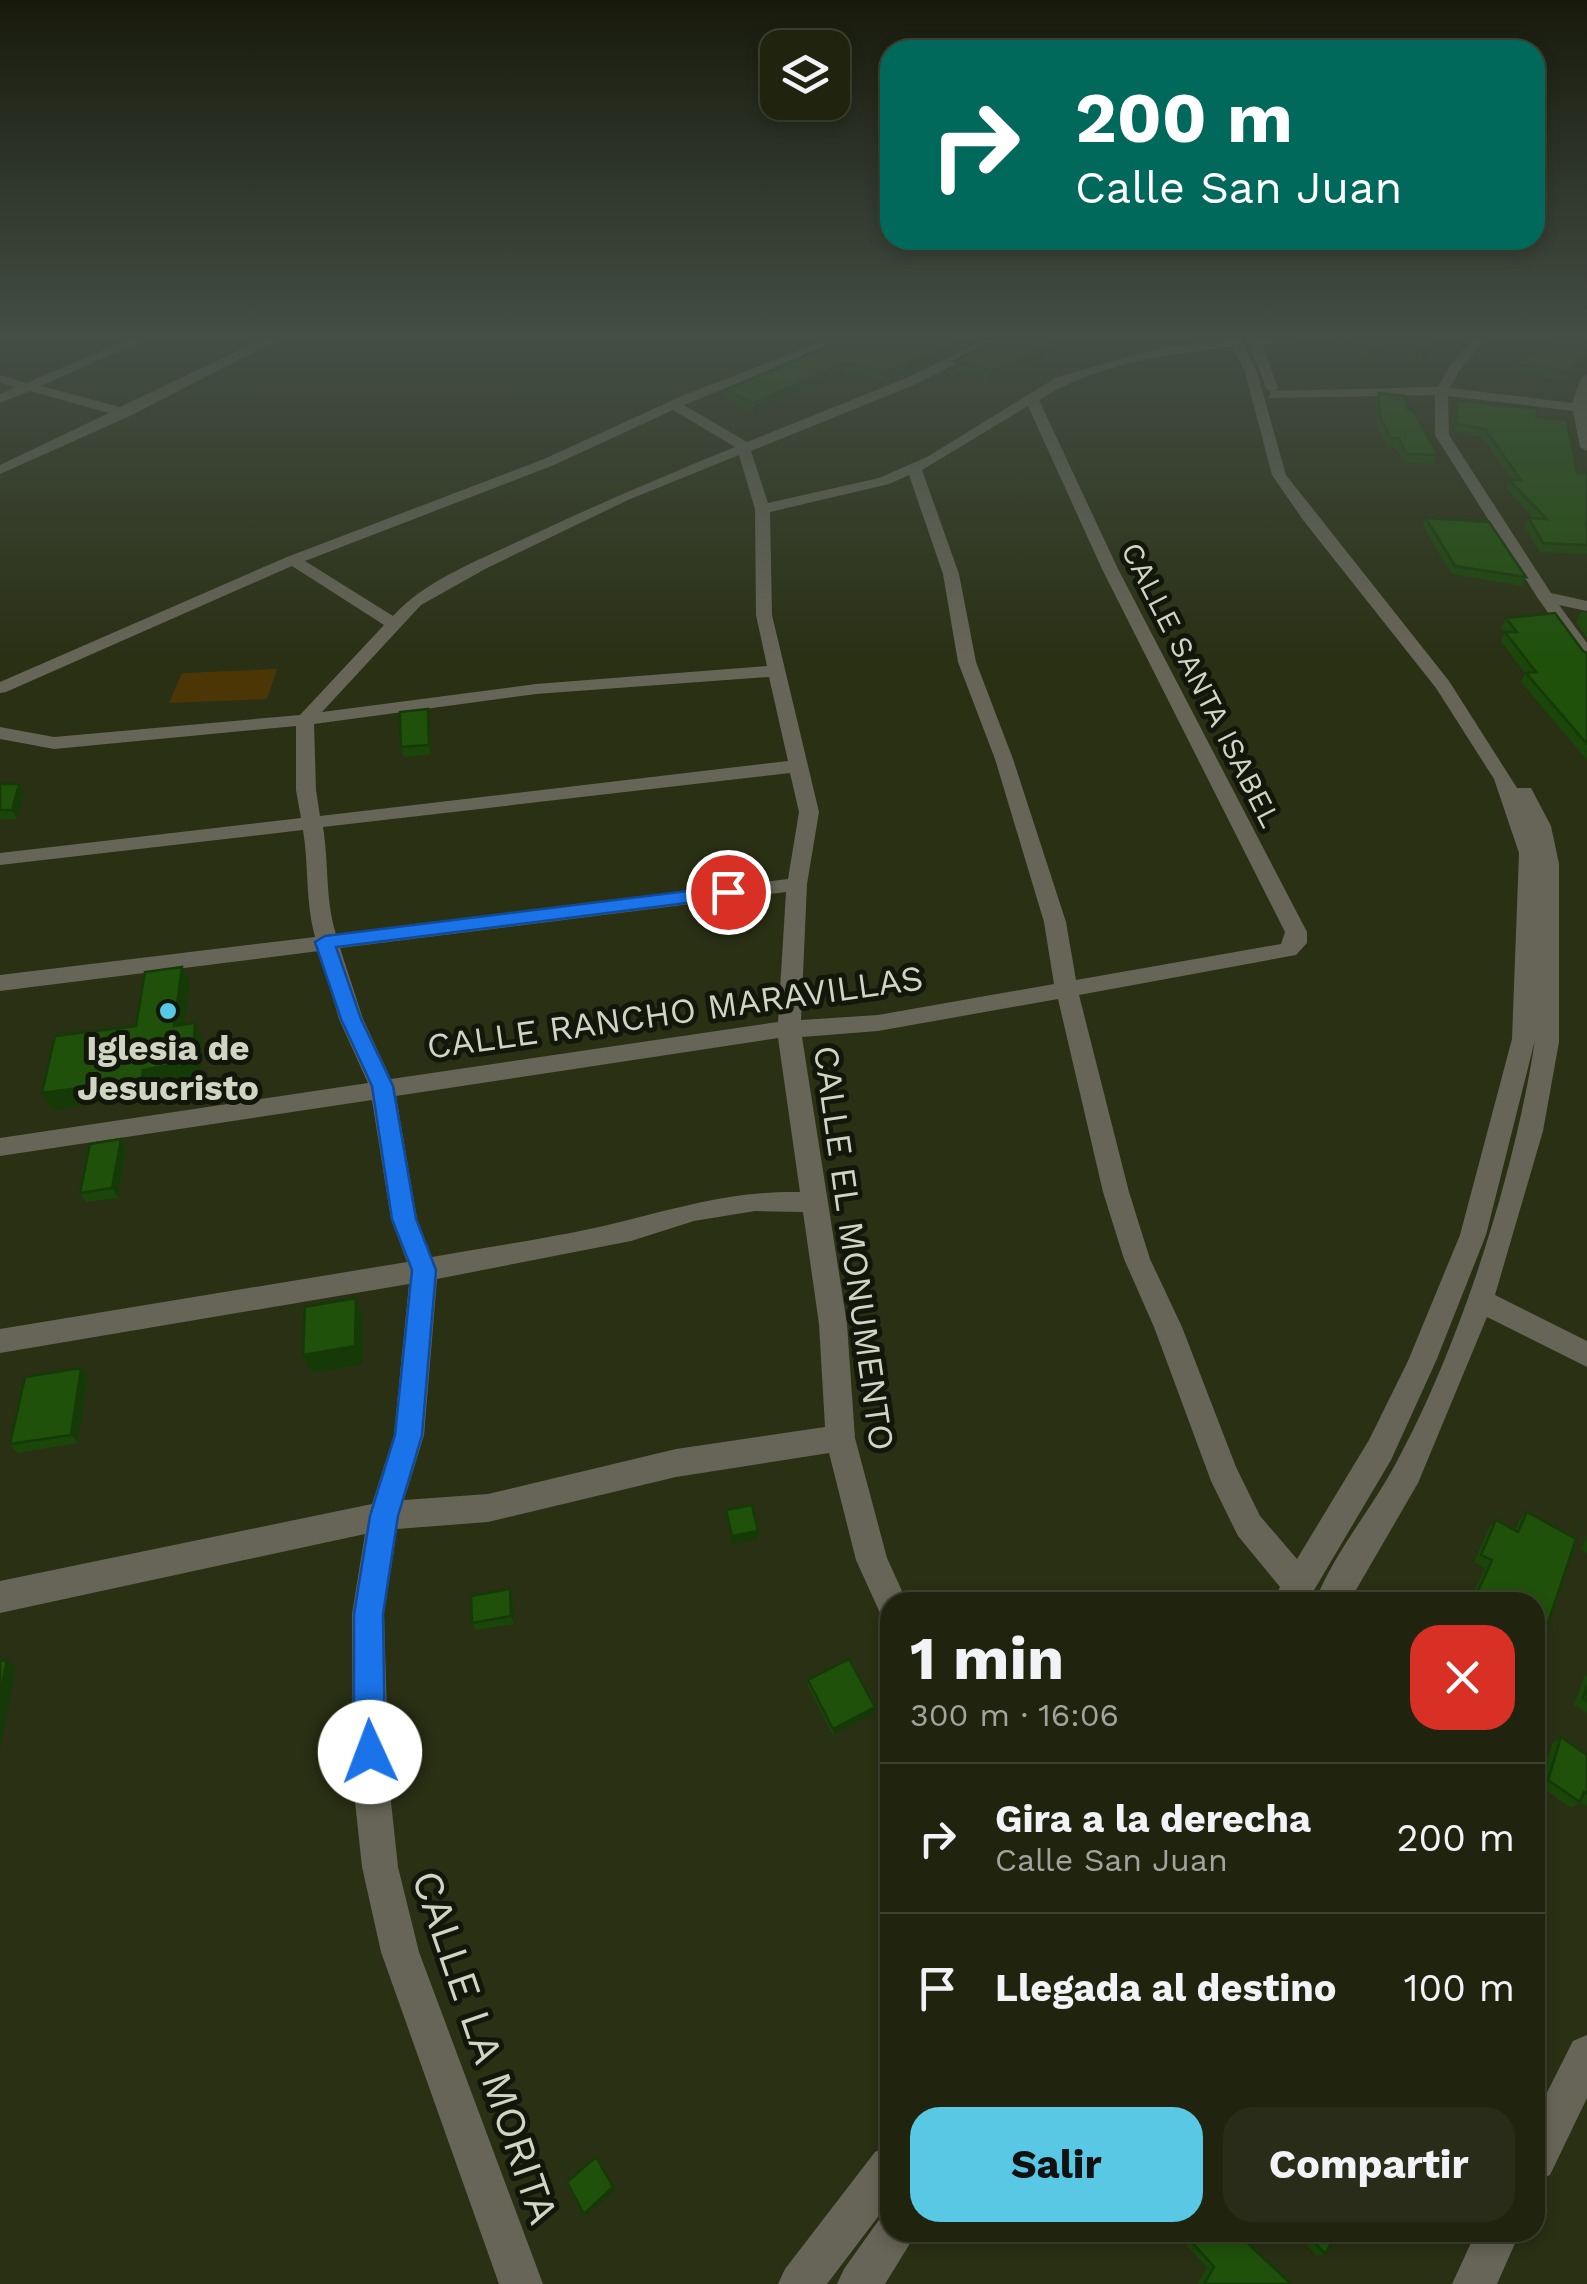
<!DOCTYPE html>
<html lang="es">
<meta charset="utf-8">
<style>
body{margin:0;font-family:"Work Sans",sans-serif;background:#282c18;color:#f1f3f6;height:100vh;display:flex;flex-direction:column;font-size:38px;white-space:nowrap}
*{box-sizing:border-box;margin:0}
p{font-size:32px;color:#a2a49e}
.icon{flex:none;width:55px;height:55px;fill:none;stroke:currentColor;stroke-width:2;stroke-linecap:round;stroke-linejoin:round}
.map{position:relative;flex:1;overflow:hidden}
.side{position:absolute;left:880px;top:1592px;width:665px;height:650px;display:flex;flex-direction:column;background:#20240f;border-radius:30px;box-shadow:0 5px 15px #0003,0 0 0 2px #3d412f}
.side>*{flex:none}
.hud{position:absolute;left:880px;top:40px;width:665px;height:210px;border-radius:30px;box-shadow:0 5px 15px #0003,0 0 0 2px #3d412f;background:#00695c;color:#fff;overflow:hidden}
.tools{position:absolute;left:760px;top:30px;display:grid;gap:20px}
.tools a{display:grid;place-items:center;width:90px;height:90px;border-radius:20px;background:#20240f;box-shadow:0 5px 15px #0003,0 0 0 2px #3d412f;font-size:50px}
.pin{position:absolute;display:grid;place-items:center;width:85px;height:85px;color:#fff;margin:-42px;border:5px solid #fff;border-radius:50%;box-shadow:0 2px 10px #0007}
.me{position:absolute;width:110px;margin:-55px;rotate:358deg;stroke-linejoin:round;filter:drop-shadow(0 0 8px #0008)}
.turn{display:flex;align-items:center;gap:35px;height:210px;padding:0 30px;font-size:45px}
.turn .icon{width:130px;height:130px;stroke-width:2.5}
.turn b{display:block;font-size:70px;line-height:85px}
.round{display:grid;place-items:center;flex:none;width:105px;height:105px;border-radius:30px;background:#282c18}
.head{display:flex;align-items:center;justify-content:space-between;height:170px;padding:0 30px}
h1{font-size:60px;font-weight:700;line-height:75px}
.primary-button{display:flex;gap:20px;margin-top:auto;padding:20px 30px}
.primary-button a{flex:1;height:115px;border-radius:30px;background:#58c8e4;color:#111;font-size:40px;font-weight:700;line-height:115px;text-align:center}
.primary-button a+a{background:#282c18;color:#f1f3f6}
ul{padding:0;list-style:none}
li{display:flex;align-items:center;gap:30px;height:150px;padding:0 30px;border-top:2px solid #3d412f}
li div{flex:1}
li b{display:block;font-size:38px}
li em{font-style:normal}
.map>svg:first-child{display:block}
</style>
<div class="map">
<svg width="1587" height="2284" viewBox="0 0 1587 2284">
<rect width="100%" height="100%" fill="#2a3014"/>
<path fill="#4d3605" d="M277 669 267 699 169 703 182 673Z"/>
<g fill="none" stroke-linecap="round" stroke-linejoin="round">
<path fill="#676557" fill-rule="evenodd" d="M132 338H148L41 386 120 407 265 338H281L130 416 0 474V465L109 413 30 391 0 403V394L16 387 0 383V375L27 383Z
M832 338H849L684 405 747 442 904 379 991 338H1007L914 385 751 451 768 503 879 478 927 457 1057 377 1163 347 1240 338 1257 372 1286 475 1449 681 1517 788H1531L1551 826 1559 864V1042L1543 1131 1495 1295 1587 1341V1367L1487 1317 1418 1483 1349 1602H1315C1333 1554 1371 1510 1395 1465 1460 1346 1515 1173 1535 1040L1486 1235 1436 1361 1391 1460 1307 1602H1273L1280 1587 1238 1536 1211 1481 1154 1327 1124 1259 1103 1192 1058 999 878 1031 802 1037 847 1324 855 1438 887 1558 907 1602H890V1617L880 1613 856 1560 829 1453 676 1477 488 1522 397 1529 384 1614 389 1783 398 1867 419 1952 543 2284H499L381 1952 362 1867 353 1783 352 1614 365 1534 0 1613V1581L372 1504 394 1435 409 1284 0 1353V1329L407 1262 391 1219 372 1100 0 1156V1138L368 1083 339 1019 319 951 0 991V975L315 937C305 901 309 866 303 830L0 865V853L301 818 296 790V726L54 749 0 739V727L54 737 300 715 384 625 292 566 6 692 0 693V682L287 557 544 459 684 395ZM1232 347 1245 372 1272 475 1303 520 1436 688 1494 779 1519 853 1512 1039 1460 1235 1408 1361 1369 1440 1297 1559 1260 1516 1236 1467 1182 1327 1150 1259 1129 1192 1079 995 1296 955 1307 943V932L1118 569 1039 400C1096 364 1166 354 1232 347ZM1028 406 1102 569 1285 932 1281 944 1076 980 1066 922 1013 759 976 662 959 574 922 470ZM673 410 735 447C661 477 589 508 517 542 475 562 425 581 393 616L305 561 554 465ZM739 455 755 509 756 615 767 666 536 684 322 712 421 605 487 568 628 500ZM909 475 943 574 958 662 995 759 1044 922 1054 984 878 1015 801 1020 807 884 819 812 772 615 770 512 889 484ZM769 677 788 761 320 816 316 790 314 724 536 694ZM790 773 799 812 788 879 336 934C325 899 329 863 323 827ZM786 892 778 1022 391 1079 363 1019 340 948ZM778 1038 800 1192C737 1191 692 1204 632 1219 567 1236 499 1245 432 1257L417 1219 396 1096ZM755 1211 803 1212 819 1324 825 1427 676 1449 488 1494 404 1500 424 1435 437 1279 631 1241 694 1221Z
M1247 338H1315L1262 345 1278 388 1275 391 1438 387 1449 367 1474 338H1487L1459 371 1450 388 1572 403 1581 378 1587 374V451L1580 447 1573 411 1448 396 1449 435 1551 593 1587 601V611L1559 605 1587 643V660L1581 659 1537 597 1435 435V395L1268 398 1271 392 1266 388Z
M1587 2035V2098L1550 2175 1535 2181V2116L1573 2041Z
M890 2146V2201L827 2284H778L785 2269 875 2152Z
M890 2213V2232H917L885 2284H837L844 2269 881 2217Z
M1476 2232H1520L1497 2284H1452Z"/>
</g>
<path fill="#1b4609" d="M846 338H982L885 381 845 372 754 412 725 399V390Z
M1336 338H1451L1421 361 1381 354 1370 362 1333 348Z
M1587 338V362L1563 380 1515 372 1518 364Z
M1072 342 1000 378 988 379 953 370 954 361Z
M1378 393 1407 410 1438 455 1434 464 1404 463 1396 448H1388L1377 426 1375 402Z
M1457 401 1536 417 1577 473H1587V554L1540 552 1525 527 1529 518H1534L1506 488 1509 480H1512L1482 437 1453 432 1454 409Z
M1426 518 1526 577 1522 586 1452 574 1423 527Z
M1581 612 1587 613V638L1576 622Z
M1506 618 1587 653V760L1521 682 1525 673 1501 641 1505 632 1502 628Z
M428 709 430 718 431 754 404 757 401 747Z
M0 784 24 794 17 819 0 820Z
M121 1139 126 1149 118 1198 86 1202 80 1193Z
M81 1368 88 1377 78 1443 17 1453 10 1444Z
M1527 1512 1535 1602H1469L1485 1568 1474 1562 1489 1528 1496 1520 1515 1531 1519 1520Z
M1587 1536V1553L1581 1550Z
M510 1589 513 1597 514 1624 475 1630 472 1623Z
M1587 1675V1713L1574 1705 1584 1677Z
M808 1680 874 1713 833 1735 808 1687Z
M1561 1737 1587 1755V1806L1580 1802 1571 1808 1540 1786 1552 1744Z
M1175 2232H1245L1242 2238 1291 2284H1197L1207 2268Z
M1295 2232H1337L1325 2254 1316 2255Z"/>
<path fill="#163908" d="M964 338H982L885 381V373Z
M1064 338H1072V342L1000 378 988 379 989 370Z
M1441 338H1451L1421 361 1424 351Z
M1384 344 1381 354 1370 362 1373 351Z
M1587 357V362L1563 380 1567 372Z
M845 363V372L754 412V403Z
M428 709 430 718 431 754 429 745Z
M19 784 24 794 17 819 12 810Z
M182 967 190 984 182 1043 174 1026Z
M195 1023 203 1040 200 1078 152 1086 150 1095 53 1110 42 1093 143 1070Z
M121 1139 126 1149 118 1198 112 1188Z
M356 1298 363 1317V1364L312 1373 303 1355Z
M81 1368 88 1377 78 1443 71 1435Z
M758 1531V1539L732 1544V1536Z
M510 1589 513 1597 514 1624 511 1616Z
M7 1660 16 1667 0 1749V1697Z
M875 1707 874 1713 833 1735V1729Z
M596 2157 616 2189 587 2215 584 2214Z"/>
<path fill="#1f510b" stroke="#163908" stroke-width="2.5" d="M846 338H964L885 373 845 363 754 403 725 390Z
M997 338H1064L1001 369 989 370 954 361Z
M1336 338H1441L1424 351 1384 344 1373 351Z
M1554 338H1587V357L1567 372 1518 364Z
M1378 393 1404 396 1407 410H1413L1438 455 1407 454 1399 438H1391L1380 417Z
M1457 401 1538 408 1536 417 1567 420 1577 473H1587V545L1543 543 1529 518 1547 519 1509 480H1521L1485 429 1456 424Z
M1426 518 1489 522 1526 577 1455 566Z
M1555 613 1583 651 1587 653V744L1526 673 1536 672 1505 632H1517L1506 618Z
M428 709 429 745 401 747 400 712Z
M0 784H19L12 810H0Z
M182 967 174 1026 195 1023 192 1061 143 1070 142 1079 42 1093 55 1036 136 1026 145 972Z
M121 1139 112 1188 80 1193 90 1144Z
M356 1298 355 1346 303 1355 305 1307Z
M81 1368 71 1435 10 1444 25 1377Z
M752 1505 758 1531 732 1536 726 1510Z
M1527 1512 1576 1539 1535 1662V1602H1473L1492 1560 1481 1555 1496 1520 1518 1532Z
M510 1589 511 1616 472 1623 471 1596Z
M849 1659 875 1707 833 1729 808 1680Z
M7 1660 0 1697V1661Z
M1587 1686V1701L1583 1698Z
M1561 1737 1587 1755V1794L1584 1792 1580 1802 1548 1780Z
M596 2157 613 2187 584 2214 567 2182Z
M1183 2232H1245L1242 2238 1291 2284H1204L1214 2267Z
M1305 2232H1337L1325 2254Z"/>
<linearGradient id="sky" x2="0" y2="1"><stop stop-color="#171a0b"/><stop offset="0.51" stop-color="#444e45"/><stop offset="1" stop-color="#444e45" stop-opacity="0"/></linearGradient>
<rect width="1587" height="658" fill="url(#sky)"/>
<path fill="#1a73e8" stroke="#114b97" stroke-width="2.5" d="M728 886 734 888V897L336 947 361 1019 393 1086 416 1219 436 1270 422 1435 398 1516 383 1614 385 1752 381 1763 370 1767 358 1763 354 1752V1614L370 1516 395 1435 412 1270 392 1219 372 1086 341 1019 315 942 325 936Z"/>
<circle fill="#58c8e4" stroke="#13160a" stroke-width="4" cx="168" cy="1011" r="10"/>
<g text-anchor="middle" stroke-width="10" stroke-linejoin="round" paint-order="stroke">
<g font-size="30" fill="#cfd4c3" stroke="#13160a">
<text transform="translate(1201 685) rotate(63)" y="10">CALLE SANTA ISABEL</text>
</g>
<g font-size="35" fill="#cfd4c3" stroke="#13160a">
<text transform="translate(675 1012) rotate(-8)" y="12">CALLE RANCHO MARAVILLAS</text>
<text transform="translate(854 1248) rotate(82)" y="12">CALLE EL MONUMENTO</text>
</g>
<g font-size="35" font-weight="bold" fill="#cfd4c3" stroke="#13160a">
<text x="168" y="1060">Iglesia de<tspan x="168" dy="40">Jesucristo</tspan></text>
</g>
<g font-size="42" fill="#cfd4c3" stroke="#13160a">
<text transform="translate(486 2047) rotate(71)" y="15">CALLE LA MORITA</text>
</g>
</g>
</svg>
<div class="tools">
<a><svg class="icon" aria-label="layers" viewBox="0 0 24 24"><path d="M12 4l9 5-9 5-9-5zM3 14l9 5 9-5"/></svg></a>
</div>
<div class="pin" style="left:728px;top:892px;background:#d93025"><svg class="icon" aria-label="arrive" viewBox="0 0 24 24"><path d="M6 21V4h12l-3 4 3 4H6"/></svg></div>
<svg class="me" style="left:370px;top:1752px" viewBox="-20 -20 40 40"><circle r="19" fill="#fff"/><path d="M0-13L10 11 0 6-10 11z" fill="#1a73e8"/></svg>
<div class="hud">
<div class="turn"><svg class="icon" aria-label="right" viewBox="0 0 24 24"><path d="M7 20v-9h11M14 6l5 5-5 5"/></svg><div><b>200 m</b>Calle San Juan</div></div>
</div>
<section class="side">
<div class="head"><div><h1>1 min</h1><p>300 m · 16:06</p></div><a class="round" style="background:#d93025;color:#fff"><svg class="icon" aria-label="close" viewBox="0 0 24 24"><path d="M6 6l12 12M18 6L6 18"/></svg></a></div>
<ul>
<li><svg class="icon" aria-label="right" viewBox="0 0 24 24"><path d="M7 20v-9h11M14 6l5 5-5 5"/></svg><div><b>Gira a la derecha</b><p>Calle San Juan</p></div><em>200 m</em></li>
<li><svg class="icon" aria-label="arrive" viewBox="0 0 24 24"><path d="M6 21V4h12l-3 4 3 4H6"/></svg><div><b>Llegada al destino</b></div><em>100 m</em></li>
</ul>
<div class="primary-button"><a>Salir</a><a>Compartir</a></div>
</section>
</div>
